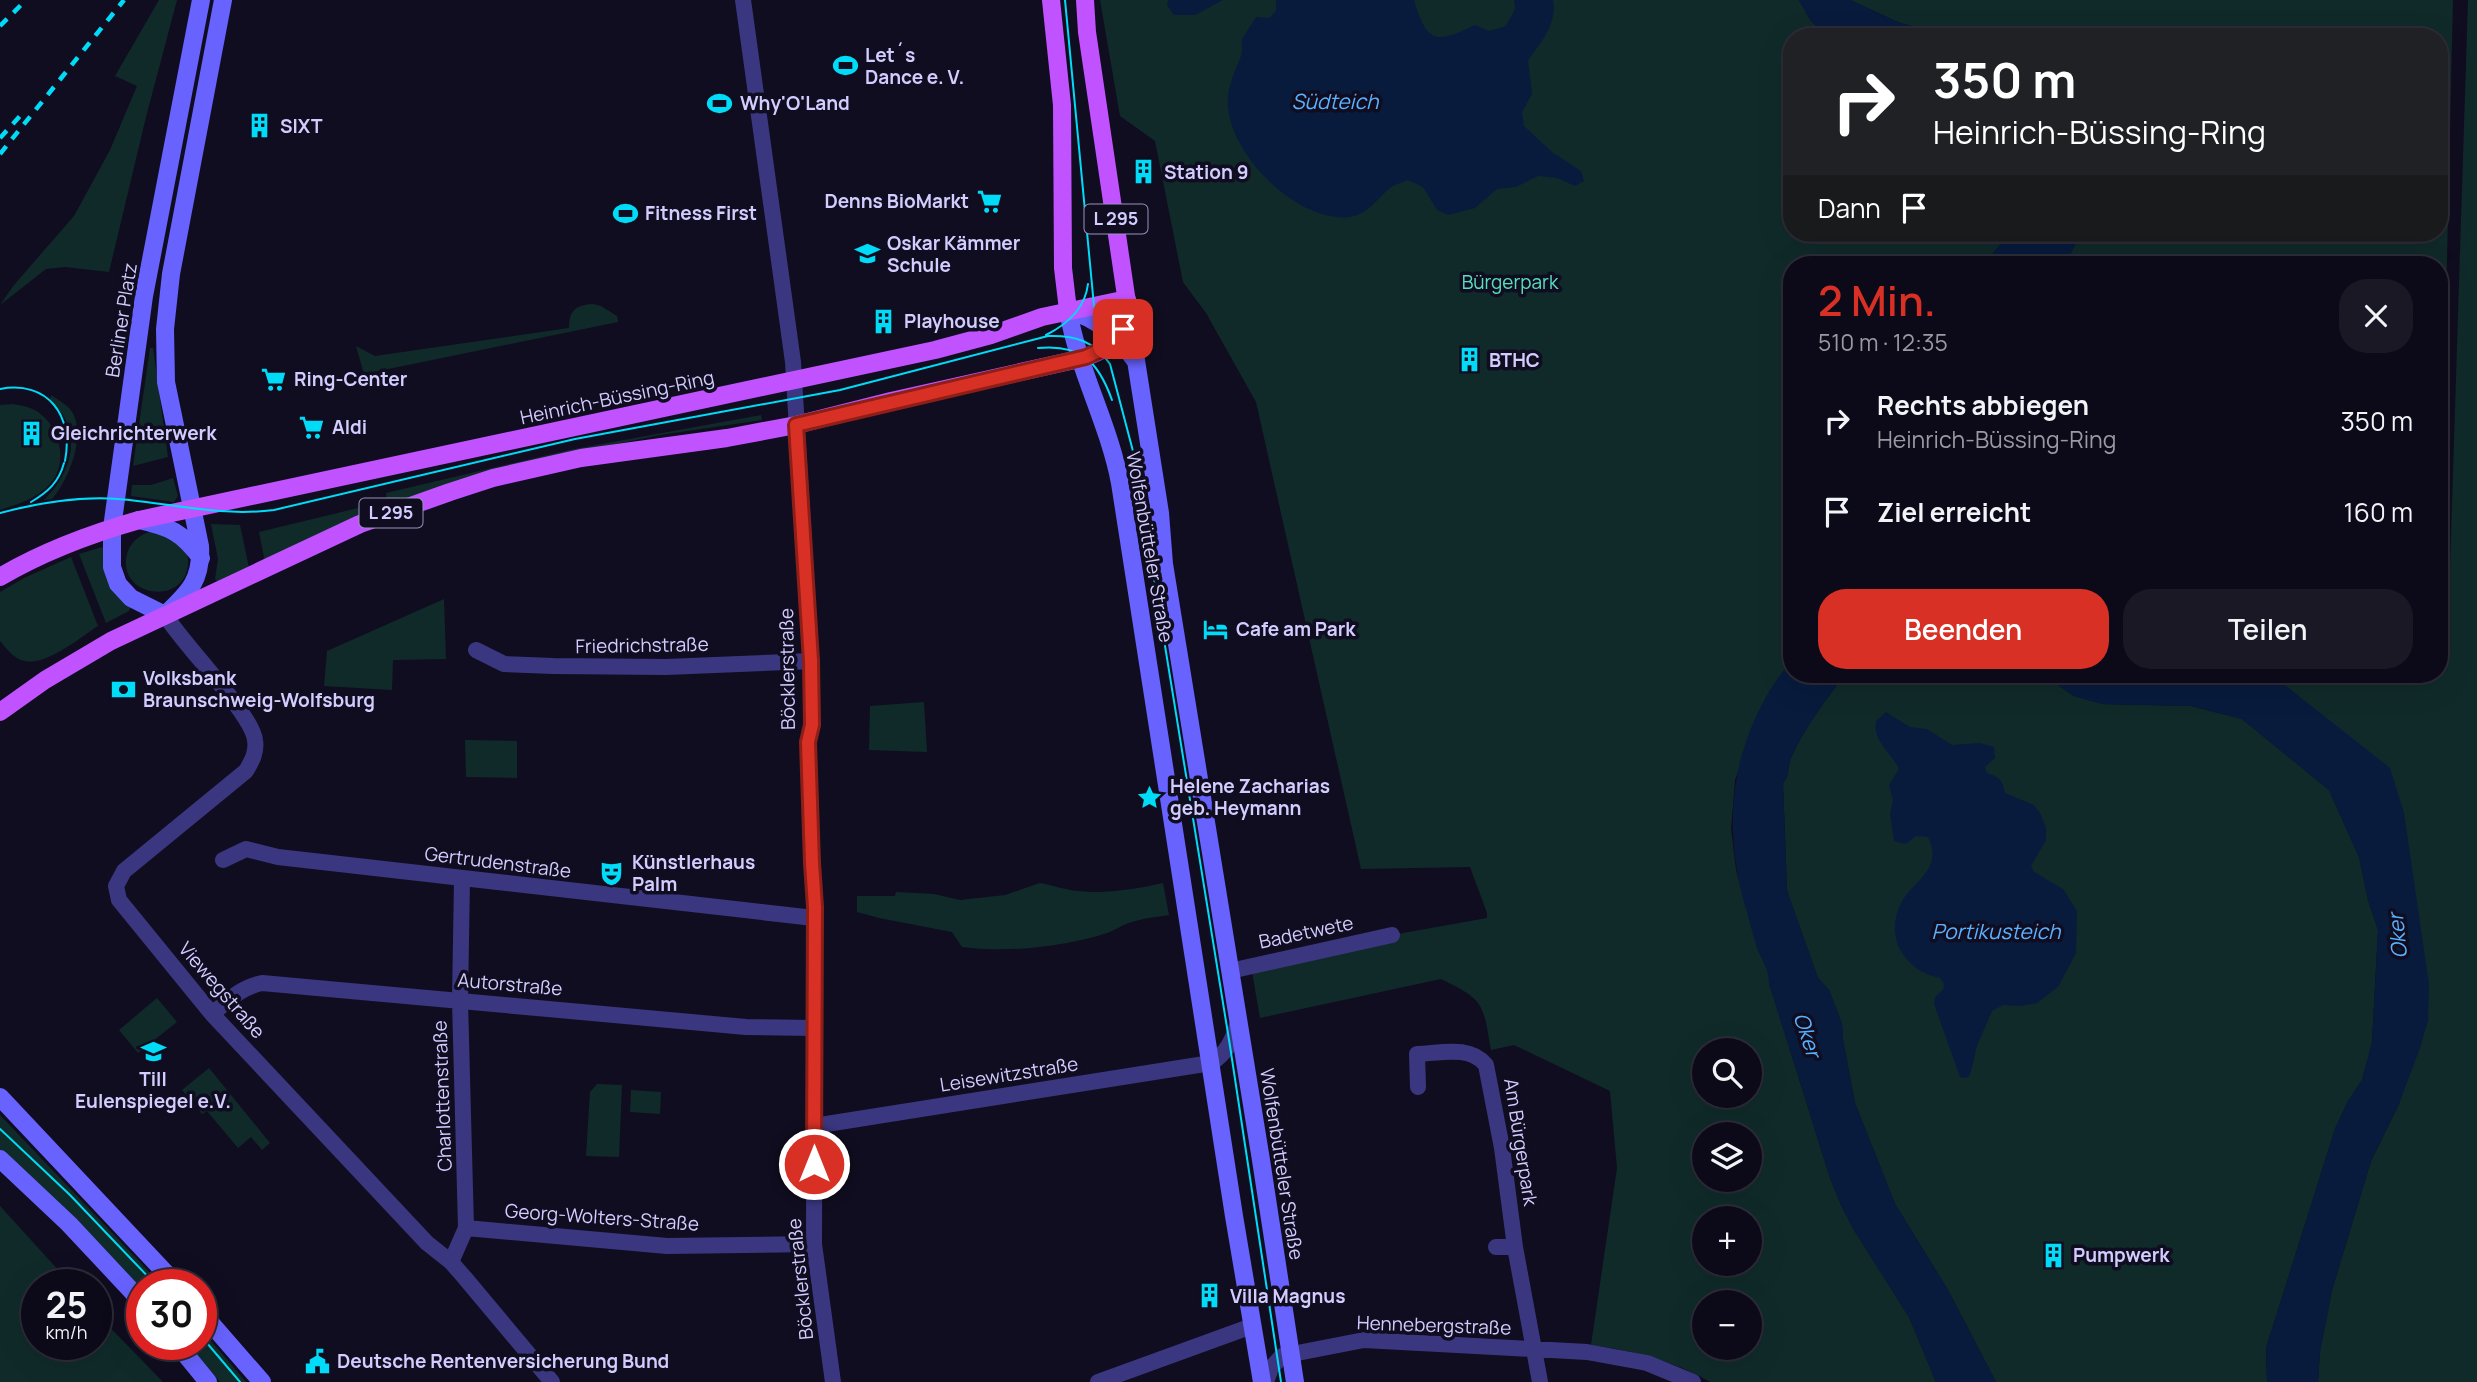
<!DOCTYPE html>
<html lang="de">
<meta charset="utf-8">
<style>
body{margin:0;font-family:Manrope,sans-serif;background:#1a1825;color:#f1f3f6;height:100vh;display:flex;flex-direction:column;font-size:26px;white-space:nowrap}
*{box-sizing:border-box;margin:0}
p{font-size:23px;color:#9a9aa2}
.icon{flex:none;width:38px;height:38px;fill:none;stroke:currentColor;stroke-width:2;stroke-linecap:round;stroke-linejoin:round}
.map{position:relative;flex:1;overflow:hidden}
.side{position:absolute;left:1783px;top:256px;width:665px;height:427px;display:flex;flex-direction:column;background:#0c0a18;border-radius:28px;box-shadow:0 7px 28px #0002,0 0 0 2px #2c2b37}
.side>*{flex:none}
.top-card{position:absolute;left:1783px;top:28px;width:665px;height:214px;border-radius:28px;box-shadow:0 7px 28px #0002,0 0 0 2px #2c2b37;background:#202124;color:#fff;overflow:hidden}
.controls{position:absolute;left:1692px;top:1038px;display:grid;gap:14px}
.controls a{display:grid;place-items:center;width:70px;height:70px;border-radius:50%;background:#0c0a18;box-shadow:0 7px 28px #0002,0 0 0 2px #2c2b37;font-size:35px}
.speed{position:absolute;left:21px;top:1269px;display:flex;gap:14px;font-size:35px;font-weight:700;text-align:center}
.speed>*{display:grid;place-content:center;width:91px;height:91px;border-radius:50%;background:#0c0a18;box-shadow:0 7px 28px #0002,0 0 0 2px #2c2b37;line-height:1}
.speed small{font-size:18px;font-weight:400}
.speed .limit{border:10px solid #d22;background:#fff;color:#111}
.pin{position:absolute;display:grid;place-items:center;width:60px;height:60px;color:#fff;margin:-30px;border-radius:14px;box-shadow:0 4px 10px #0006}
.me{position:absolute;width:77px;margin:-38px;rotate:0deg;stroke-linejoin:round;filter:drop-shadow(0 0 5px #0008)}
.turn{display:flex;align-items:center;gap:24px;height:147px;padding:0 35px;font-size:32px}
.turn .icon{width:91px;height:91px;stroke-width:2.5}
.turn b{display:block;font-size:49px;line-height:60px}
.then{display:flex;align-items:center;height:66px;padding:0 35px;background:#0003;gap:14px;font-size:26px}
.round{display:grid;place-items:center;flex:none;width:74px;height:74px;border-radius:28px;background:#1a1825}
.head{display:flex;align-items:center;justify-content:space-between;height:119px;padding:0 35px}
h1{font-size:42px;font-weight:600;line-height:52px;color:#d93025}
.button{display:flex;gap:14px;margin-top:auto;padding:14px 35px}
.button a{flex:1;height:80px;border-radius:28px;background:#d93025;color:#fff;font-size:28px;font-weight:600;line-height:80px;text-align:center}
.button a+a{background:#1a1825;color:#f1f3f6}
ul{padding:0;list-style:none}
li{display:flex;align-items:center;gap:21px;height:91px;padding:0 35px}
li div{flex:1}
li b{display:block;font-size:26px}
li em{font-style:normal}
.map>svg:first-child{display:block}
</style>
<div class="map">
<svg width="2477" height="1382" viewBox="0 0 2477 1382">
<rect width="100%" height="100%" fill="#100d20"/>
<path fill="#102a2a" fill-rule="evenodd" d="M159 0H177L146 117 109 272 65 267 46 269 0 305 14 285 74 216 110 150 137 86 115 76Z
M1100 0H1799L1811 21 1827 37H1792V233H2010L1984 264H1792V659L1765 699 1735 780 1731 829 1736 870 1758 950 1769 971V983L1830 1178 1841 1205 1854 1230 1909 1317 1936 1382H1710C1672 1360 1634 1351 1591 1345L1617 1168 1610 1091 1514 1045 1491 1050C1483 1004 1485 1000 1441 979L1260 1018 1251 966 1392 935 1487 918V913L1470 867 1361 869 1256 402 1206 313 1183 282 1155 141 1120 116ZM1704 1050H1750V1096H1704ZM1704 1134H1750V1180H1704ZM1704 1218H1750V1264H1704ZM1704 1302H1750V1348H1704Z
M1850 0H2453L2445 348H2440V264H2065L2081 233H2440V37H1956L1900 23Z
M2468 0H2477V1382H2318L2320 1351 2332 1290 2371 1161 2398 1106 2428 1020 2293 692 2277 679 2266 674H2440V566H2450Z
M593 304 601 306 617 316 618 322 364 374 356 346 375 356 569 328C569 311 575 305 593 304Z
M150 348H153L168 457 133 466Z
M51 395C57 399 64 403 69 408 89 430 69 480 52 499L44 500C72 473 85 429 50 401Z
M12 404C21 405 30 407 38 412 61 428 69 464 49 485 36 499 18 504 0 510V405Z
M761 415 762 420 660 435 568 454 265 562 259 532 387 501 386 493 569 450Z
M173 478 178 496 174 502 131 496 132 485H151Z
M211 524 240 525 249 568 218 582 215 579 218 559Z
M158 530 187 550C199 611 111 600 128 551 133 538 145 532 158 530Z
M102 547 131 607 129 611 106 623 79 554Z
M71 557 98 626C81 637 46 666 25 661 14 659 7 649 0 641V592L24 578Z
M444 599 446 659 393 660 392 690 324 686 327 651Z
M1845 674H2042L2074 696 2103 704 2191 706 2242 719 2329 790 2359 857 2368 900 2378 930 2372 1043 2362 1080 2348 1101 2335 1129 2266 1348 2267 1382H1996L1948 1290 1895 1204 1855 1103 1843 1040 1842 1024 1829 990 1818 978 1787 891 1783 783C1790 775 1787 768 1791 758 1804 728 1826 700 1845 674Z
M924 702 927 752 869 750 870 706Z
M465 740 517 741V778L466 777Z
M1040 883C1053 885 1065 890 1078 891 1107 894 1135 889 1163 883L1169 915C1157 917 1144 918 1132 922 1123 924 1116 930 1107 933 1063 947 1008 953 962 947L952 932 879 918 857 912V896H895L896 892 934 894 960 900 1005 895Z
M157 998 177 1022 138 1053 119 1030Z
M209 1068 270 1143 262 1150 251 1137 238 1148 207 1111 202 1114 182 1090Z
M597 1084 622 1085 619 1157 586 1156 590 1092Z
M631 1090 661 1092 660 1114 630 1112Z
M0 1115 140 1262 160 1284H142V1292L67 1212 0 1150Z
M0 1206 71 1284H37V1344H96V1313L163 1382H0Z
M201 1329 246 1382H220L187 1344H201Z"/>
<path fill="#081b3d" d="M1168 0H1223L1195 15H1174L1167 5Z
M1276 0H1414C1427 44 1436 44 1475 25L1489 31 1506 26 1515 9 1514 0H1553C1558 22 1541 43 1528 60L1532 94 1522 112 1524 126 1552 152 1581 171 1584 181 1575 186 1557 178 1538 176 1516 187 1497 189 1475 208 1448 215 1437 210 1423 187 1408 180C1403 182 1397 184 1393 186 1378 196 1370 214 1350 217 1298 223 1232 157 1228 107 1226 88 1235 72 1241 56 1243 51 1241 45 1242 40 1245 33 1252 24 1256 17L1269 18 1276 11Z
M1799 0H1850L1900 23 1956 37H1827L1811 21Z
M2010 233H2081L2065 264H1984Z
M1792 659V674H1845C1826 700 1804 728 1791 758 1787 768 1790 775 1783 783L1787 891 1818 978 1829 990 1842 1024 1843 1040 1855 1103 1895 1204 1948 1290 1996 1382H1936L1909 1317 1854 1230 1841 1205 1830 1178 1769 983C1769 969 1762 961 1757 948 1752 933 1749 917 1744 902 1725 832 1729 764 1765 699 1772 685 1783 672 1792 659Z
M2042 674H2266L2277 679 2390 768 2404 813 2429 984 2428 1020 2420 1048 2398 1106 2371 1161 2332 1290 2320 1351 2318 1382H2267L2266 1348 2335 1129 2348 1101 2362 1080 2372 1043 2378 930 2368 900 2359 857 2329 790 2242 719 2191 706 2103 704 2074 696Z
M1886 712 1910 727 1927 729 1952 745 1980 743 1994 747 1995 758 1985 767 1987 773C1999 777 2003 780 2005 793L2034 805 2040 813 2046 828V840L2031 866 2034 872 2063 889 2077 911 2076 953 2058 987 2037 1003 2020 1006 2003 1005 1992 1011 1977 1046 1970 1075 1966 1078 1960 1077 1934 1004 1935 997 1943 990 1944 984 1940 978C1902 970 1882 933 1904 898 1912 886 1926 877 1931 863 1934 853 1932 846 1928 837L1916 836 1906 844 1894 841 1890 814 1893 800 1889 785 1899 769C1891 752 1872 740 1876 721Z"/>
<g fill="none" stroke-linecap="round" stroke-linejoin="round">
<path stroke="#3a3780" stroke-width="16" d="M743 0 793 362 811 661 812 725 808 742 812 863 815 907 814 1244 833 1382
M165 615C183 644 252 714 255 740 257 752 252 761 246 771L124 871 116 886 119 900 212 1014 427 1243 451 1262 465 1278 552 1382
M476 650 504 664 553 666 666 667 811 661
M223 860 246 849 278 857 814 918
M462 879 460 1001 466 1228
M1230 971 1392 935
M212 1014C228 1001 241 987 262 983L746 1027 814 1028
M1418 1087 1417 1054C1441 1053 1470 1045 1486 1065L1502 1148 1515 1247
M814 1126 1211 1063C1227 1053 1232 1041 1238 1023
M1496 1247H1515L1540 1382
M451 1262 466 1228 667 1246 814 1244
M1098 1382 1252 1326
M1266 1382 1271 1368 1282 1356 1364 1340 1587 1352 1647 1363 1693 1382"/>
<path stroke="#6863ff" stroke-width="18" d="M201 0 144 296 112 528V567L118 584 131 598 165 615C188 593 202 581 200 546L166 382 165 329 171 274 223 0
M1129 316 1160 513 1164 564 1261 1160 1295 1382
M1135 360C1117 336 1097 318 1068 310 1078 370 1109 424 1120 483L1234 1216 1262 1382
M139 520C170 527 182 532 201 558
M0 1097 176 1284
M0 1159 69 1224 142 1302
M201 1312 262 1382
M177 1344 208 1382"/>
<path stroke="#c053ff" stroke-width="18" d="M1051 0 1062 105 1063 268 1068 310
M0 577C44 551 90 534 139 520L935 350 991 335 1042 317 1127 299
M0 712 45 680 111 641 360 524 450 492 493 478 581 458 727 438 796 425 891 401 1079 359C1108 351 1116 342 1129 316L1087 32 1085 0"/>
<path stroke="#00dcf7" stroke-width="2" d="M1065 0 1094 306 1104 357
M1046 335C1068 324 1085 309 1088 284
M1038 348C1081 344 1098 361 1112 400
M0 389C48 380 74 416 65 461
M31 502C48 492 59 482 64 463
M0 513C38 503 78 496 118 499 171 503 219 517 274 510L575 439 840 390 1048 336C1075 335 1094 341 1110 364L1134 455 1230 1046 1281 1382
M0 1129 70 1195 155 1284
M201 1336 240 1382"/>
<path stroke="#00dcf7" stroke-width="4.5" stroke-dasharray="10 9" stroke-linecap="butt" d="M0 26 26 0
M0 138 21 115
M0 154 124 0"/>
</g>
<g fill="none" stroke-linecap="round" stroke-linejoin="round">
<defs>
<path id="route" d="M814 1164 815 907 812 863 808 742 812 725 811 661 796 425 1086 357 1109 346 1123 329"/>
</defs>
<use href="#route" stroke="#8d1f18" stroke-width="18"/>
<use href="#route" stroke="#d93025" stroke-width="12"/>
</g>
<defs>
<symbol id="stadium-bare" viewBox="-9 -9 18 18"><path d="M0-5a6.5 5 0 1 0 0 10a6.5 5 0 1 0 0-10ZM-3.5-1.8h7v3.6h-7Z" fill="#00dcf7" stroke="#100d20" stroke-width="2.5" paint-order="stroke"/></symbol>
<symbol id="building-bare" viewBox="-9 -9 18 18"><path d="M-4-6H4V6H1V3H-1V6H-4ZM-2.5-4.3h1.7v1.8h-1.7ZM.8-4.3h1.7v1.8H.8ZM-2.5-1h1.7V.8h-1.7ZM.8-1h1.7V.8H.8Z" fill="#00dcf7" stroke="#100d20" stroke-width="2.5" paint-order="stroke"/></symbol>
<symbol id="supermarket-bare" viewBox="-9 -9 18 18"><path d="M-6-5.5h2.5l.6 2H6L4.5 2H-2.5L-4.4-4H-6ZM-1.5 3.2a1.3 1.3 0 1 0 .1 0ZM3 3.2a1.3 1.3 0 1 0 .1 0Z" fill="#00dcf7" stroke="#100d20" stroke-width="2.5" paint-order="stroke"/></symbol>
<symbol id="school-bare" viewBox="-9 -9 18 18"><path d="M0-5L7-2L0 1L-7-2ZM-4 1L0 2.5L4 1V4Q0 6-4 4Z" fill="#00dcf7" stroke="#100d20" stroke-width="2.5" paint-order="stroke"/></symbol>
<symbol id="hotel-bare" viewBox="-9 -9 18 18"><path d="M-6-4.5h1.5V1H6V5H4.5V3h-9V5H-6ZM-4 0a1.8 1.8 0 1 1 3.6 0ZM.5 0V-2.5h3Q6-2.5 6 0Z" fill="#00dcf7" stroke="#100d20" stroke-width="2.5" paint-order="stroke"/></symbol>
<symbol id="bank-bare" viewBox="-9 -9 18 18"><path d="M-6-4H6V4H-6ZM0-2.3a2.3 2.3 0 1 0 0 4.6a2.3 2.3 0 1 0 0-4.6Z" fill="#00dcf7" stroke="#100d20" stroke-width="2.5" paint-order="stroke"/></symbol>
<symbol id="sight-bare" viewBox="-9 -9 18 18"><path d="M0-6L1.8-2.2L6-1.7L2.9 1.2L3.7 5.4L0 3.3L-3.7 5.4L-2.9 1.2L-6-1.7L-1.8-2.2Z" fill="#00dcf7" stroke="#100d20" stroke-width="2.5" paint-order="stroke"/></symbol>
<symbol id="theatre-bare" viewBox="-9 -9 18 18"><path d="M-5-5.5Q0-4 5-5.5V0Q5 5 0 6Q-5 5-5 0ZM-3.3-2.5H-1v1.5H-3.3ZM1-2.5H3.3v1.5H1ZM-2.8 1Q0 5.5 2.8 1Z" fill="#00dcf7" stroke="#100d20" stroke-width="2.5" paint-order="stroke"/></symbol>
<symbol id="civic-bare" viewBox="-9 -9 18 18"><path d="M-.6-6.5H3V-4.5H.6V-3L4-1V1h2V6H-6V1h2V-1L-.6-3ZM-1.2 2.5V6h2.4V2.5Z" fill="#00dcf7" stroke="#100d20" stroke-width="2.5" paint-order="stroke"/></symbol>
</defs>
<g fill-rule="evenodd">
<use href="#stadium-bare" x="828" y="48" width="35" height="35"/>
<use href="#stadium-bare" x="702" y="86" width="35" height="35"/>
<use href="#building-bare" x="242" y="108" width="35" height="35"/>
<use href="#building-bare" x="1126" y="154" width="35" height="35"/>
<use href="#supermarket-bare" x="972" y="184" width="35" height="35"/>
<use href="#stadium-bare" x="608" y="196" width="35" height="35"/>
<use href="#school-bare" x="850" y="236" width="35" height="35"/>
<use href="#building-bare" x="866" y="304" width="35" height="35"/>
<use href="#building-bare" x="1452" y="342" width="35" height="35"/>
<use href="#supermarket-bare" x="256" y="362" width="35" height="35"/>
<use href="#supermarket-bare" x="294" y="410" width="35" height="35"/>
<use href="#building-bare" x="14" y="416" width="35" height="35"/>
<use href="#hotel-bare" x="1198" y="612" width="35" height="35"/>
<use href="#bank-bare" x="106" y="672" width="35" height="35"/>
<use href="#sight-bare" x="1132" y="780" width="35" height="35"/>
<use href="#theatre-bare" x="594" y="856" width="35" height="35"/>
<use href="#school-bare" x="136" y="1034" width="35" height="35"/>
<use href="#building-bare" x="2036" y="1238" width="35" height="35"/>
<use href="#building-bare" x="1192" y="1278" width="35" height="35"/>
<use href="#civic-bare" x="300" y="1344" width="35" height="35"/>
</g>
<g text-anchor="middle" stroke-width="7" stroke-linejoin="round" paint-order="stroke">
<g fill="#100d20" stroke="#9893bc" stroke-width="2">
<rect x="1084.5" y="204.5" width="63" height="29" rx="5"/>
<rect x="359.5" y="498.5" width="63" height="29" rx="5"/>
</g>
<g font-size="18" font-weight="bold" fill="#d2ccff">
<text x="1116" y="225">L 295</text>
<text x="391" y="519">L 295</text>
</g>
<g font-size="19" font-weight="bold" fill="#d2ccff" stroke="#100d20" text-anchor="start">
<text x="865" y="62">Let´s<tspan x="865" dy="22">Dance e. V.</tspan></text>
<text x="740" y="110">Why'O'Land</text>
<text x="280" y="133">SIXT</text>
<text x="1164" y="179">Station 9</text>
<text x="969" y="208" text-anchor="end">Denns BioMarkt</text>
<text x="645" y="220">Fitness First</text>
<text x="887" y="250">Oskar Kämmer<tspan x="887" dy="22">Schule</tspan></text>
<text x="904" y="328">Playhouse</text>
<text x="1489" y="367">BTHC</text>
<text x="294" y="386">Ring-Center</text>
<text x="332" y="434">Aldi</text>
<text x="51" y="440">Gleichrichterwerk</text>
<text x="1236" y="636">Cafe am Park</text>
<text x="143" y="685">Volksbank<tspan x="143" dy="22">Braunschweig-Wolfsburg</tspan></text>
<text x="1170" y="793">Helene Zacharias<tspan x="1170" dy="22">geb. Heymann</tspan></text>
<text x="632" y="869">Künstlerhaus<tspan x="632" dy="22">Palm</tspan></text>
<text x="153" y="1086" text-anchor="middle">Till<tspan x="153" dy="22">Eulenspiegel e.V.</tspan></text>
<text x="2073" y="1262">Pumpwerk</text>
<text x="1230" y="1303">Villa Magnus</text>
<text x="337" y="1368">Deutsche Rentenversicherung Bund</text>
</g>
<g font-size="19" fill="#57e0bf" stroke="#100d20">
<text x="1510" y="289">Bürgerpark</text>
</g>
<g font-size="19" fill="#d2ccff" stroke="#100d20">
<text transform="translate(121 320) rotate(-81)" y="7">Berliner Platz</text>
<text transform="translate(617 397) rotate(-12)" y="7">Heinrich-Büssing-Ring</text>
<text transform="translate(1150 547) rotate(80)" y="7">Wolfenbütteler Straße</text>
<text transform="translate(642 645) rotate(-1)" y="7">Friedrichstraße</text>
<text transform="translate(787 669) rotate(-91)" y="7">Böcklerstraße</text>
<text transform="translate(498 862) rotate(7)" y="7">Gertrudenstraße</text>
<text transform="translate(1306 932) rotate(-12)" y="7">Badetwete</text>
<text transform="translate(510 984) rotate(5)" y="7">Autorstraße</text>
<text transform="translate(222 990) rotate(49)" y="7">Viewegstraße</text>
<text transform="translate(1009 1074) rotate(-9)" y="7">Leisewitzstraße</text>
<text transform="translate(442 1096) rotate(-92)" y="7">Charlottenstraße</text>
<text transform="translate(1521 1142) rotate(81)" y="7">Am Bürgerpark</text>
<text transform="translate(1282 1164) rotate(81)" y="7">Wolfenbütteler Straße</text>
<text transform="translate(602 1217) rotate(4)" y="7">Georg-Wolters-Straße</text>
<text transform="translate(800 1279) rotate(-96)" y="7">Böcklerstraße</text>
<text transform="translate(1434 1325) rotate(2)" y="7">Hennebergstraße</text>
</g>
<g font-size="21" font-style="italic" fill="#5ab1ff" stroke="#100d20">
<text x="1335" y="109">Südteich</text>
<text x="1996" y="939">Portikusteich</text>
<text transform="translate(2398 936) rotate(-96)" y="7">Oker</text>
<text transform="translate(1807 1035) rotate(72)" y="7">Oker</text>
</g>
</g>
</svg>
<div class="controls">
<a><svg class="icon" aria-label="search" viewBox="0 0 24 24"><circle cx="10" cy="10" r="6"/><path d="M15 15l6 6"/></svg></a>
<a><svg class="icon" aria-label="layers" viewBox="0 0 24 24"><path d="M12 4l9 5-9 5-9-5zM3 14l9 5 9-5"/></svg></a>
<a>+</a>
<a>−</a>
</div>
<div class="speed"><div>25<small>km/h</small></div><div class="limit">30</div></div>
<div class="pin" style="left:1123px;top:329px;background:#d93025"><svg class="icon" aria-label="arrive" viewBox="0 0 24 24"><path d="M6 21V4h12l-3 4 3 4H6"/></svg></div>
<svg class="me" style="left:814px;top:1164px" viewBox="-20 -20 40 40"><circle r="17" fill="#d93025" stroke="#fff" stroke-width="3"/><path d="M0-11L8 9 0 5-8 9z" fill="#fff"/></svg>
<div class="top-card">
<div class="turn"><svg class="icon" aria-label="right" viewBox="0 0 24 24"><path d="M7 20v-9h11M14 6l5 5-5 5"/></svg><div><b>350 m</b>Heinrich-Büssing-Ring</div></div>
<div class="then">Dann<svg class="icon" aria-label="arrive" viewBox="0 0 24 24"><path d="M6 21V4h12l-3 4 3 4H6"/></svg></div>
</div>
<section class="side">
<div class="head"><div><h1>2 Min.</h1><p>510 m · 12:35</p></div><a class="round"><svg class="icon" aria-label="close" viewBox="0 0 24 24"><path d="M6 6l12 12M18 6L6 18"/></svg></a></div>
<ul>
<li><svg class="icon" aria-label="right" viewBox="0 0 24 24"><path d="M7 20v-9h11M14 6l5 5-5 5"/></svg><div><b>Rechts abbiegen</b><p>Heinrich-Büssing-Ring</p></div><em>350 m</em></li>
<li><svg class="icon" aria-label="arrive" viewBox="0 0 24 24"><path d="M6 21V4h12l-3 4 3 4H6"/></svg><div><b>Ziel erreicht</b></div><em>160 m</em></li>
</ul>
<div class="button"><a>Beenden</a><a>Teilen</a></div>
</section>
</div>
